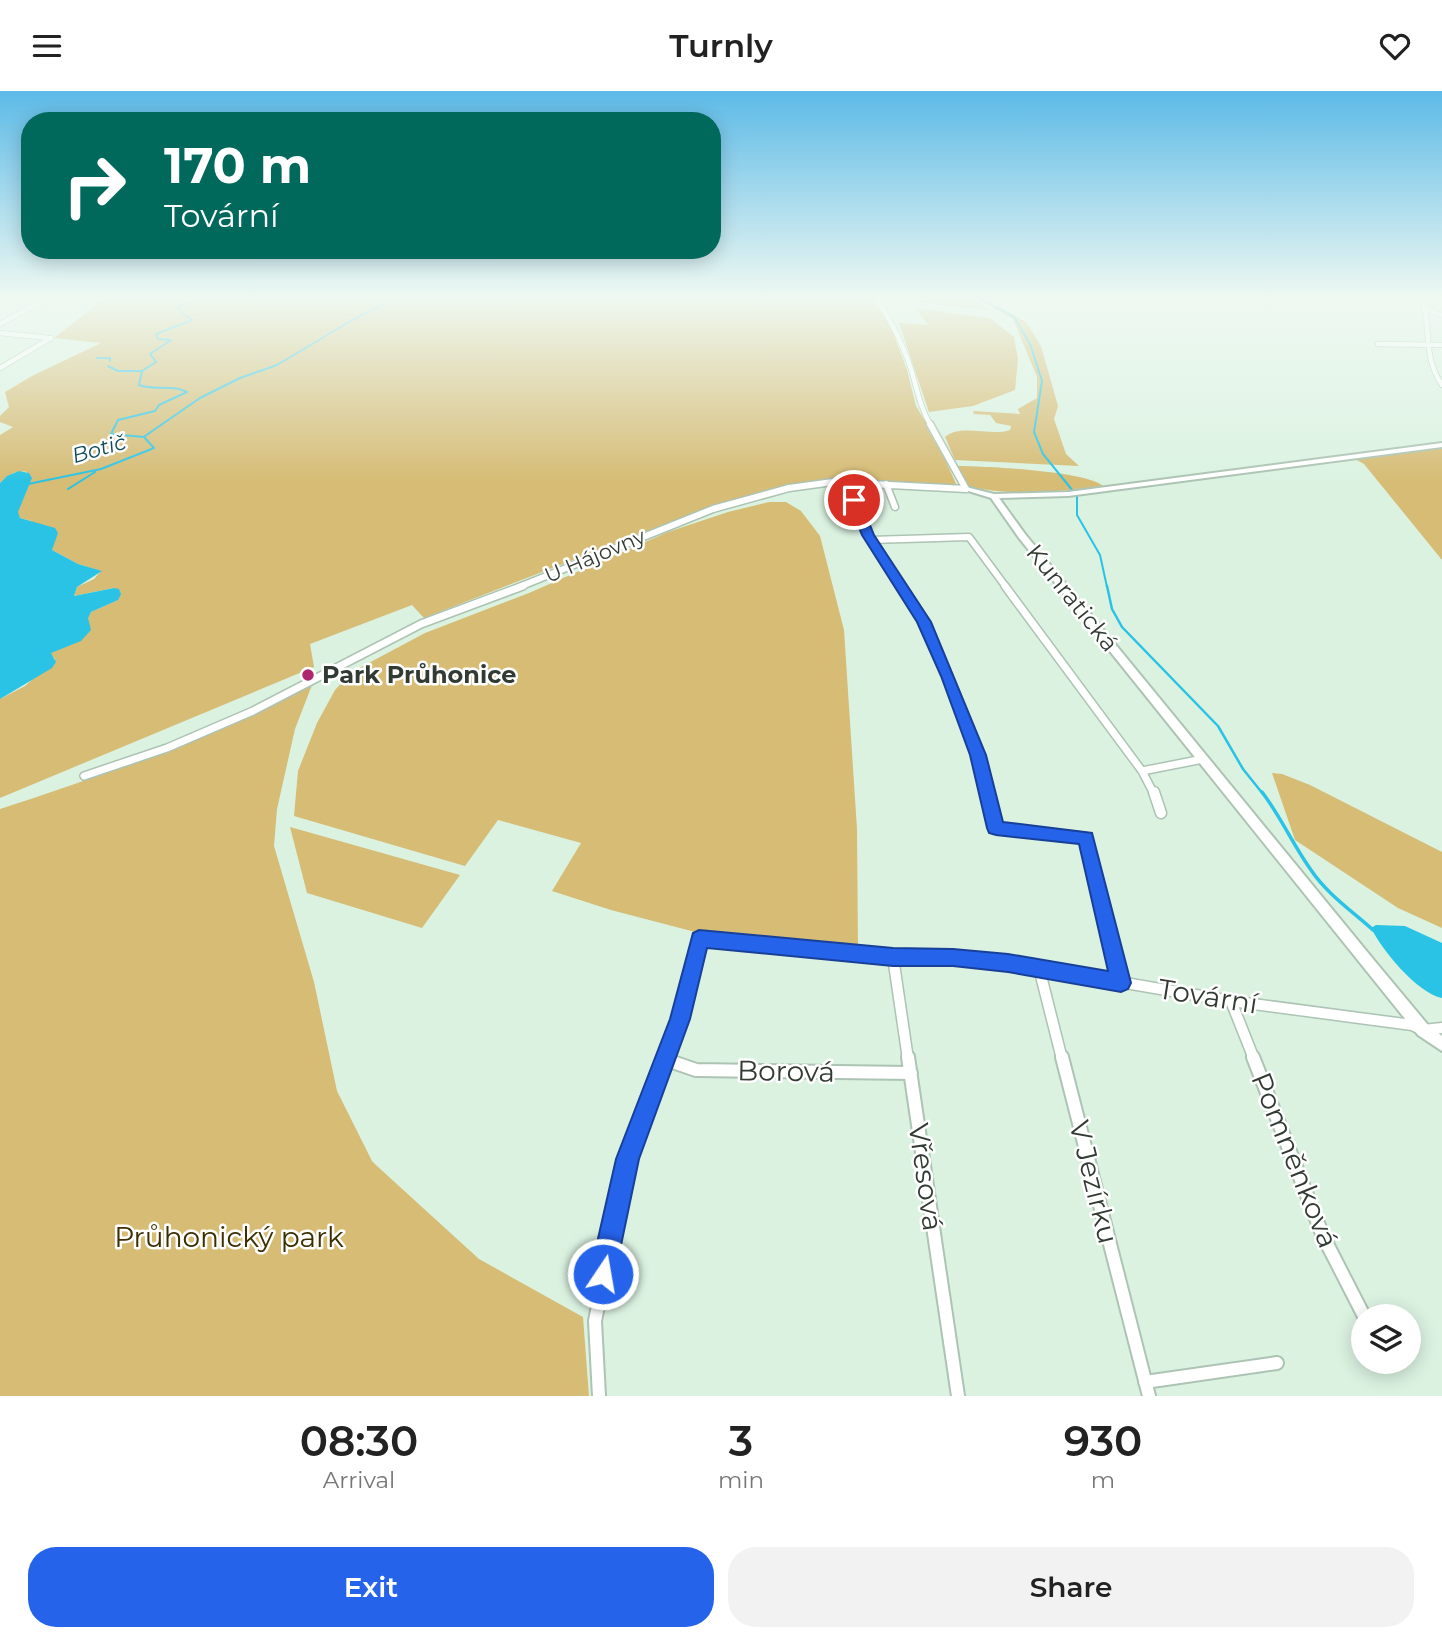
<!DOCTYPE html>
<meta charset="utf-8">
<style>
body{margin:0;font-family:Montserrat,sans-serif;background:#f2f2f2;color:#222;height:100vh;display:flex;flex-direction:column;font-size:26px;white-space:nowrap}
*{box-sizing:border-box;margin:0}
p{font-size:23px;color:#767676}
.icon{flex:none;width:38px;height:38px;fill:none;stroke:currentColor;stroke-width:2;stroke-linecap:round;stroke-linejoin:round}
.map{position:relative;height:1305px;overflow:hidden}
.sheet{display:flex;flex-direction:column;background:#fff;flex:1}
.sheet>*{flex:none}
.guide{position:absolute;left:21px;top:21px;width:700px;height:147px;border-radius:28px;box-shadow:0 4px 18px #0003;background:#00695c;color:#fff;overflow:hidden}
.buttons{position:absolute;left:1351px;top:1213px;display:grid;gap:14px}
.buttons a{display:grid;place-items:center;width:70px;height:70px;border-radius:50%;background:#fff;box-shadow:0 4px 18px #0003;font-size:35px}
.pin{position:absolute;display:grid;place-items:center;width:60px;height:60px;color:#fff;margin:-30px;border:4px solid #fff;border-radius:50%;box-shadow:0 2px 7px #0007}
.me{position:absolute;width:77px;margin:-38px;rotate:12deg;stroke-linejoin:round;filter:drop-shadow(0 0 5px #0008)}
.turn{display:flex;align-items:center;gap:24px;height:147px;padding:0 28px;font-size:32px}
.turn .icon{width:91px;height:91px;stroke-width:2.5}
.turn b{display:block;font-size:49px;line-height:60px}
.eta{display:flex;justify-content:space-evenly;align-items:center;height:119px;text-align:center}
.eta b{font-size:42px;font-weight:600;line-height:49px}
.cta{display:flex;gap:14px;margin-top:auto;padding:14px 28px}
.cta a{flex:1;height:80px;border-radius:28px;background:#2563eb;color:#fff;font-size:28px;font-weight:600;line-height:80px;text-align:center}
.cta a+a{background:#f2f2f2;color:#222}
header{display:flex;justify-content:space-between;align-items:center;height:91px;padding:0 28px;background:#fff;font-size:32px;font-weight:600}
.map>svg:first-child{display:block}
</style>
<header><svg class="icon" aria-label="menu" viewBox="0 0 24 24"><path d="M4 6h16M4 12h16M4 18h16"/></svg>Turnly<svg class="icon" aria-label="heart" viewBox="0 0 24 24"><path d="M12 20l-8-8c-3-5 5-10 8-4 3-6 11-1 8 4z"/></svg></header>
<div class="map">
<svg width="1442" height="1305" viewBox="0 0 1442 1305">
<rect width="100%" height="100%" fill="#dbf2e1"/>
<path fill="#d6bc75" d="M105 207H869L888 228 907 279 916 315 936 348 957 395 834 389 712 415 424 527 412 514 310 553 314 576 0 707V608L25 595 55 568 50 562 66 555 91 521 118 509 114 497 74 505 77 496 94 488 101 480 78 473 52 459 53 452 31 430 20 427 17 421 28 396 27 381C16 379 8 384 0 392V344L13 336 0 331V325L9 316 5 301 32 285 101 252 54 247Z
M894 207H972L989 219 898 209Z
M976 207 985 208 1026 231 1041 255 1058 315 1054 328 1066 363 1079 375 955 369 945 346C961 332 991 346 1010 339L1011 335 996 332 990 324 974 323 973 320 1020 323 1018 318 1037 307V286L1013 228Z
M915 217 990 227 1014 246 1018 268 1015 299 973 315 929 321 899 232 928 234Z
M1442 357V469L1364 373 1355 368Z
M957 375C983 375 1086 380 1103 395 1057 401 1012 406 967 395Z
M769 411H786L801 420 820 445 844 539 857 738 858 857 699 842 611 819 552 800 581 752 498 729 465 775 294 725 298 680 317 632 335 599 352 581 425 542 529 502 668 441 728 421Z
M312 594 295 638 277 718 274 755 314 891 337 1000 372 1070 377 1075 479 1168 583 1226 589 1305H0V718C107 683 212 647 312 594Z
M1272 682 1282 683 1310 694 1442 761V837L1398 817 1295 749Z
M290 736 460 784 422 837 307 802Z"/>
<path fill="#2ac3e5" d="M19 380 29 382 32 387 18 421 20 427 55 437 58 442 52 459 78 473 102 480 77 496 74 505 114 497 119 498 121 503 118 509 91 521 88 527 91 539 81 550 51 562 56 571 52 577 0 608V392L7 385Z
M1376 834 1405 835 1442 852V907C1417 902 1382 859 1371 837Z"/>
<g fill="none" stroke-linecap="round" stroke-linejoin="round">
<path stroke="#2ac3e5" stroke-width="2" d="M979 207 1014 226 1030 253 1042 290 1034 341 1043 363 1077 405V424L1100 464 1107 496
M97 267H110V270
M108 275 118 280H141
M145 345 200 307 240 287 277 274 354 228 396 207
M28 393 101 378 154 357 144 346 111 343 118 329 155 320 159 314 187 301C172 293 155 300 139 294L142 280 156 271 150 263 171 249 158 248 156 243 192 229 176 217 200 207
M68 398 95 381"/>
<path stroke="#2ac3e5" stroke-width="2.5" d="M1107 495 1112 518 1122 536 1218 635 1243 678 1263 703"/>
<path stroke="#2ac3e5" stroke-width="3.5" d="M1262 701C1281 726 1293 754 1311 779 1327 803 1352 820 1373 839"/>
<defs>
<path id="street-far4" d="M1422 207C1432 239 1422 264 1442 294
M877 208C891 230 903 253 911 278 917 298 920 316 931 335
M1427 219 1442 224
M0 233 48 207
M0 242 49 247
M1378 253 1442 254
M0 277 51 247"/>
<path id="street-far3" d="M930 333 966 398
M847 391 868 444 902 496
M886 393 895 416
M871 449 969 446 1006 496
M519 496 713 418 789 397 833 391 966 398"/>
<path id="street-far2" d="M901 495C941 558 970 630 988 703
M1005 495 1142 680 1154 703
M1142 680 1203 668
M84 685 167 657 253 620 421 533 523 495"/>
<path id="street-far1" d="M987 701 996 737 1086 747 1121 892
M1154 701 1161 722
M893 866 908 968
M1039 877 1062 968
M1231 910 1254 968
M665 968 680 928 699 847 893 866 953 867 1008 872 1231 910 1412 934 1423 939 1442 937"/>
<path id="street" d="M908 966 958 1305
M1062 966 1149 1305
M1253 966 1323 1145 1364 1225
M664 968 696 979 911 982
M1387 1270 1388 1273
M1145 1291 1277 1272
M599 1305 595 1230 627 1068 666 966"/>
<path id="secondary" d="M1442 352V356L1068 405 999 407 1025 443 1373 868 1428 934 1442 945V960L1418 944 1019 447 991 407 962 398 966 396 994 403 1068 401Z"/>
</defs>
<use href="#street-far4" stroke="#adc3b3" stroke-width="6"/>
<use href="#street-far3" stroke="#adc3b3" stroke-width="9"/>
<use href="#street-far2" stroke="#adc3b3" stroke-width="10"/>
<use href="#street-far1" stroke="#adc3b3" stroke-width="13"/>
<use href="#street" stroke="#adc3b3" stroke-width="16"/>
<use href="#secondary" stroke="#adc3b3" stroke-width="4"/>
<use href="#street-far4" stroke="#fff" stroke-width="4.5"/>
<use href="#street-far3" stroke="#fff" stroke-width="6"/>
<use href="#street-far2" stroke="#fff" stroke-width="7"/>
<use href="#street-far1" stroke="#fff" stroke-width="10"/>
<use href="#street" stroke="#fff" stroke-width="12"/>
<use href="#secondary" fill="#fff" fill-rule="evenodd"/>
</g>
<linearGradient id="sky" x2="0" y2="1"><stop stop-color="#5cbae7"/><stop offset="0.53" stop-color="#eff9f2"/><stop offset="1" stop-color="#eff9f2" stop-opacity="0"/></linearGradient>
<rect width="1442" height="390" fill="url(#sky)"/>
<path fill="#2563eb" stroke="#184099" stroke-width="2" d="M854 405 860 409 874 444 931 531 986 664 1003 731 1092 742 1131 892 1128 898 1121 901 1008 881 953 875H893L707 857 690 928 639 1068 615 1183 612 1192 603 1196 594 1192 590 1183 616 1068 670 928 693 842 699 839 893 857 953 858 1008 863 1108 880 1079 753 996 744 989 742 987 737 970 664 941 585 917 531 862 444 848 409Z"/>
<circle fill="#ae286e" stroke="#fff" stroke-width="2.5" cx="308" cy="584" r="7"/>
<g text-anchor="middle" stroke-width="5" stroke-linejoin="round" paint-order="stroke">
<g font-size="21" font-style="italic" fill="#0d4a58" stroke="#fff">
<text transform="translate(99 358) rotate(-16)" y="7">Botič</text>
</g>
<g font-size="21" fill="#313a33" stroke="#fff">
<text transform="translate(595 465) rotate(-23)" y="7">U Hájovny</text>
</g>
<g font-size="24" fill="#313a33" stroke="#fff">
<text transform="translate(1072 507) rotate(51)" y="8">Kunratická</text>
</g>
<g font-size="24" font-weight="bold" fill="#313a33" stroke="#fff" text-anchor="start">
<text x="322" y="592">Park Průhonice</text>
</g>
<g font-size="28" fill="#313a33" stroke="#fff">
<text transform="translate(1208 905) rotate(9)" y="10">Tovární</text>
<text transform="translate(786 980) rotate(1)" y="10">Borová</text>
<text transform="translate(1295 1069) rotate(68)" y="10">Pomněnková</text>
<text transform="translate(926 1086) rotate(82)" y="10">Vřesová</text>
<text transform="translate(1094 1091) rotate(76)" y="10">V Jezírku</text>
</g>
<g font-size="28" fill="#3c2e00" stroke="#fff">
<text x="229" y="1156">Průhonický park</text>
</g>
</g>
</svg>
<div class="buttons">
<a><svg class="icon" aria-label="layers" viewBox="0 0 24 24"><path d="M12 4l9 5-9 5-9-5zM3 14l9 5 9-5"/></svg></a>
</div>
<div class="pin" style="left:854px;top:409px;background:#d93025"><svg class="icon" aria-label="arrive" viewBox="0 0 24 24"><path d="M6 21V4h12l-3 4 3 4H6"/></svg></div>
<svg class="me" style="left:603px;top:1183px" viewBox="-20 -20 40 40"><circle r="17" fill="#2563eb" stroke="#fff" stroke-width="3"/><path d="M0-11L8 9 0 5-8 9z" fill="#fff"/></svg>
<div class="guide">
<div class="turn"><svg class="icon" aria-label="right" viewBox="0 0 24 24"><path d="M7 20v-9h11M14 6l5 5-5 5"/></svg><div><b>170 m</b>Tovární</div></div>
</div>
</div>
<section class="sheet">
<div class="eta">
<div><b>08:30</b><p>Arrival</p></div>
<div><b>3</b><p>min</p></div>
<div><b>930</b><p>m</p></div>
</div>
<div class="cta"><a>Exit</a><a>Share</a></div>
</section>
